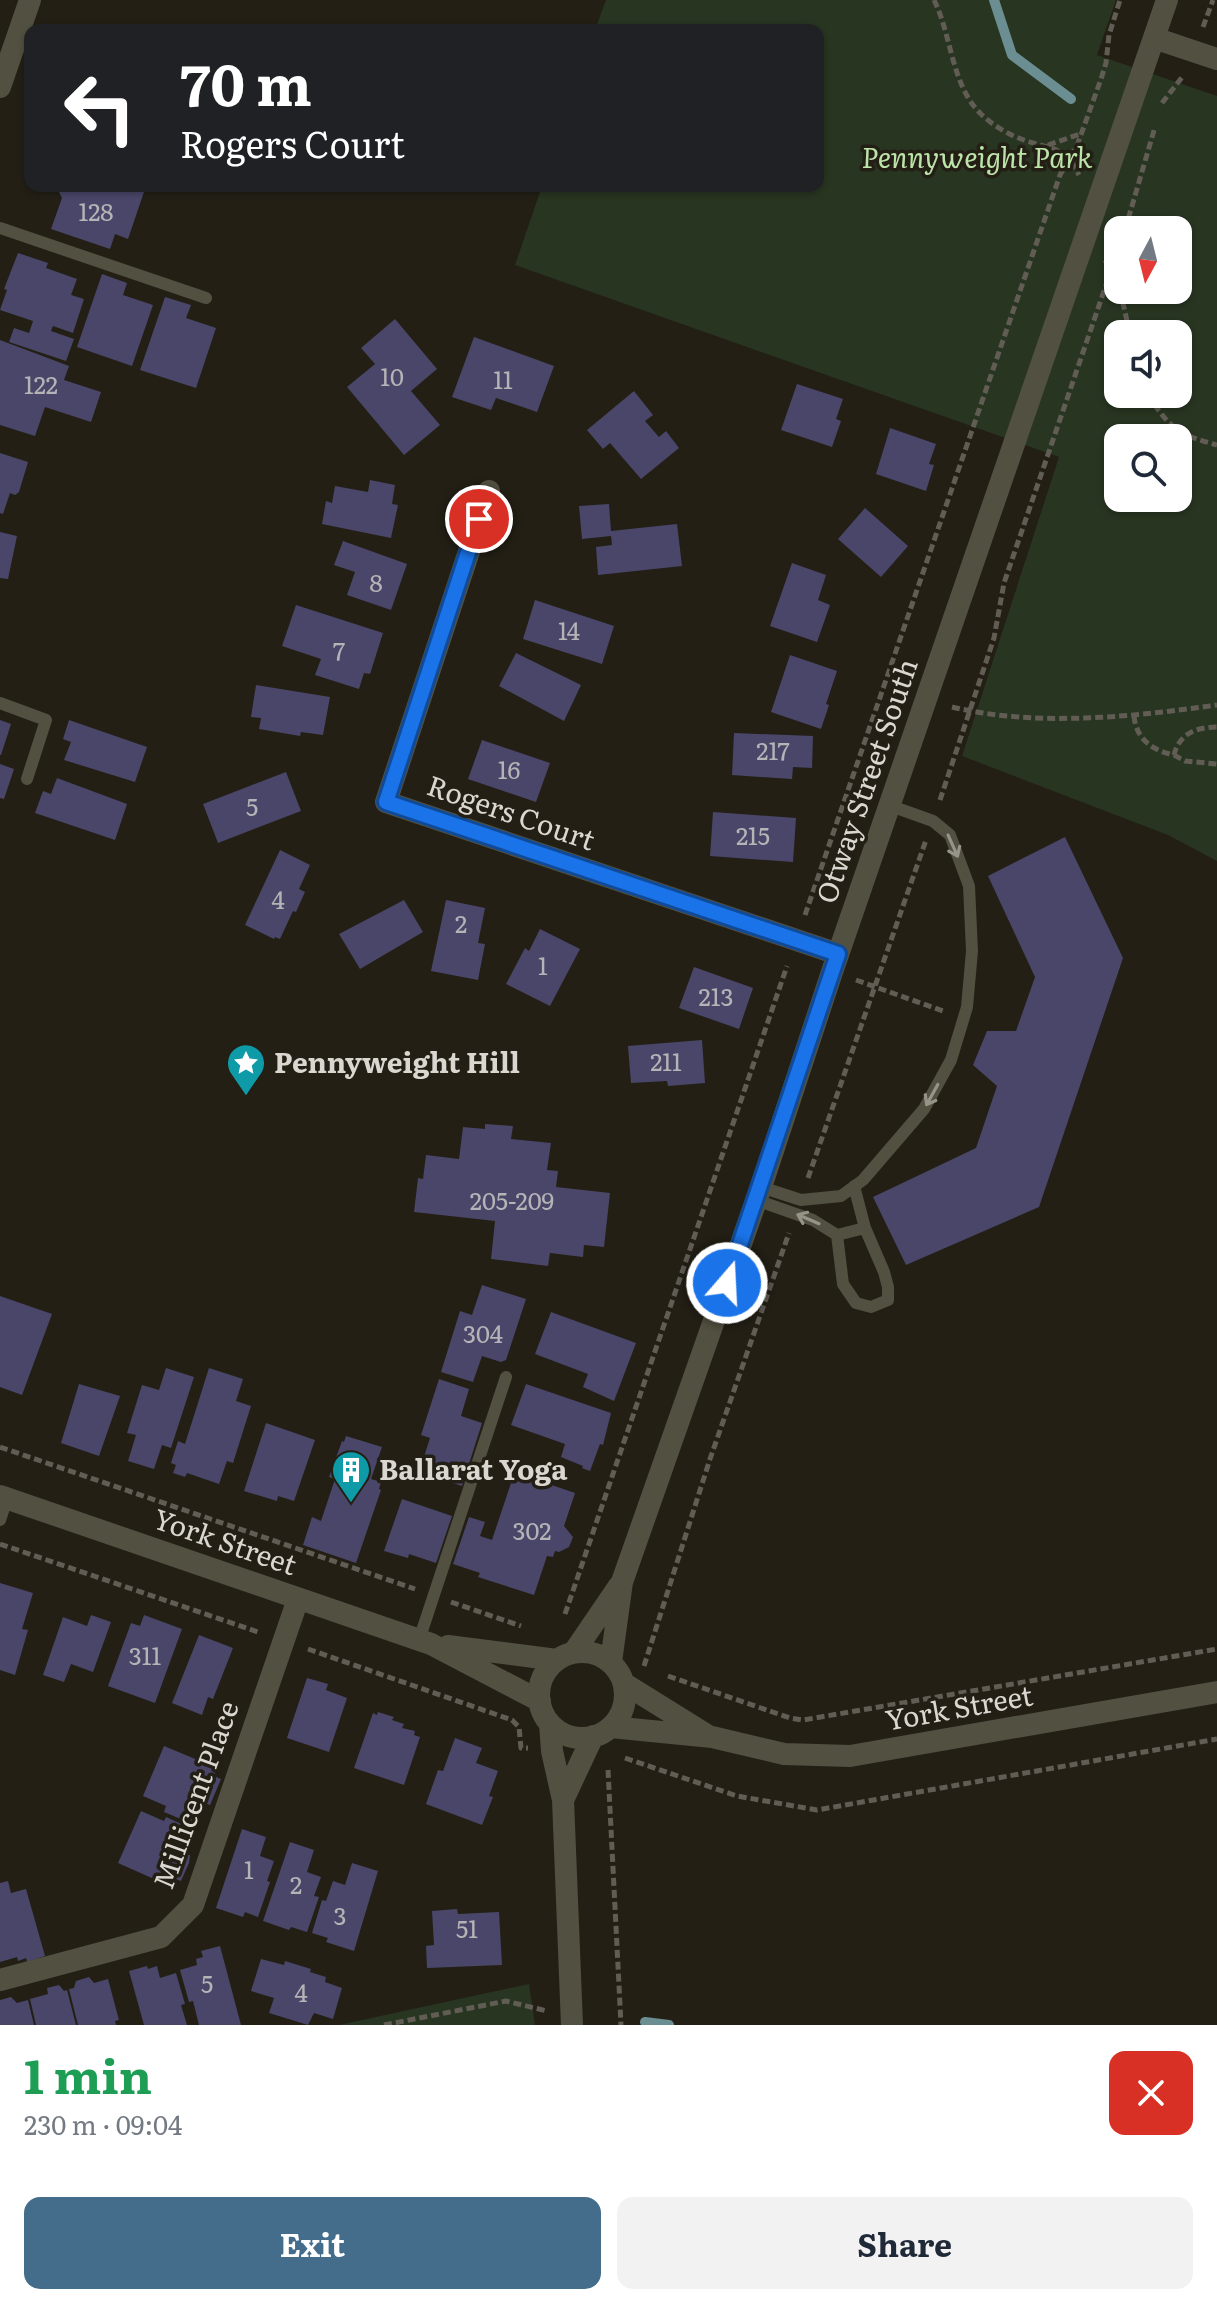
<!DOCTYPE html>
<meta charset="utf-8">
<style>
body{margin:0;font-family:Literata,serif;background:#f2f2f3;color:#1f2937;height:100vh;display:flex;flex-direction:column;font-size:30px;white-space:nowrap}
*{box-sizing:border-box;margin:0}
p{font-size:26px;color:#747a83}
.icon{flex:none;width:44px;height:44px;fill:none;stroke:currentColor;stroke-width:2;stroke-linecap:round;stroke-linejoin:round}
.map{position:relative;height:2025px;overflow:hidden}
.details{display:flex;flex-direction:column;background:#fff;flex:1}
.details>*{flex:none}
.banner{position:absolute;left:24px;top:24px;width:800px;height:168px;border-radius:16px;box-shadow:0 2px 6px #0004;background:#202124;color:#fff;overflow:hidden}
.needle{width:52px;rotate:187deg}
.controls{position:absolute;left:1104px;top:216px;display:grid;gap:16px}
.controls a{display:grid;place-items:center;width:88px;height:88px;border-radius:16px;background:#fff;box-shadow:0 2px 6px #0004;font-size:40px}
.pin{position:absolute;display:grid;place-items:center;width:68px;height:68px;color:#fff;margin:-34px;border:4px solid #fff;border-radius:50%;box-shadow:0 2px 8px #0007}
.me{position:absolute;width:88px;margin:-44px;rotate:19deg;stroke-linejoin:round;filter:drop-shadow(0 0 6px #0008)}
.turn{display:flex;align-items:center;gap:28px;height:168px;padding:0 24px;font-size:36px}
.turn .icon{width:104px;height:104px;stroke-width:2.5}
.turn b{display:block;font-size:56px;line-height:68px}
.round{display:grid;place-items:center;flex:none;width:84px;height:84px;border-radius:16px;background:#f2f2f3}
.head{display:flex;align-items:center;justify-content:space-between;height:136px;padding:0 24px}
h1{font-size:48px;font-weight:700;line-height:60px;color:#1e9e55}
.cta{display:flex;gap:16px;margin-top:auto;padding:16px 24px}
.cta a{flex:1;height:92px;border-radius:16px;background:#446d8c;color:#fff;font-size:32px;font-weight:700;line-height:92px;text-align:center}
.cta a+a{background:#f2f2f3;color:#1f2937}
.map>svg:first-child{display:block}
</style>
<div class="map">
<svg width="1217" height="2025" viewBox="0 0 1217 2025">
<rect width="100%" height="100%" fill="#231f15"/>
<path fill="#283521" fill-rule="evenodd" d="M606 0H1116L1097 55 1217 96V861L1168 835 962 756 1059 457 515 265 542 186H818V30H595ZM1118 230H1178V290H1118ZM1118 334H1178V394H1118ZM1118 438H1178V498H1118Z
M529 1984 535 2025H339Z"/>
<g fill="none" stroke-linecap="round" stroke-linejoin="round">
<path stroke="#6a8e92" stroke-width="10" d="M994 0 1012 55 1071 99
M645 2022 669 2025"/>
</g>
<path fill="#494669" d="M56 186H135L145 189 128 239 115 234 110 249 51 229 62 198Z
M18 253 48 263 46 268 77 279 71 295 84 299 73 333 53 326 51 331 74 339 66 361 9 342 14 328 29 333 33 321 0 310 7 290 4 289Z
M102 274 127 283 123 295 153 305 132 366 77 347Z
M165 297 191 305 186 318 216 328 196 388 140 370Z
M395 319 437 369 411 391 440 425 404 455 347 387 375 364 361 348Z
M474 337 554 366 537 412 496 398 491 410 452 397Z
M0 340 69 366 64 380 101 392 91 422 45 407 35 436 0 425Z
M797 384 843 399 836 419 841 421 832 447 781 430Z
M634 391 653 415 645 421 659 437 666 431 679 448 641 479 610 443 603 449 587 430Z
M890 428 936 444 929 464 934 465 926 491 876 474Z
M0 453 28 462 19 492 15 495 10 493 3 514 0 513Z
M370 480 395 485 392 504 398 505 391 538 322 524 326 501 332 503 335 486 368 492Z
M609 504 611 531 677 524 682 566 598 575 596 547 612 545 611 536 582 539 579 506Z
M865 508 908 546 881 577 838 539Z
M0 532 17 536 8 579 0 578Z
M343 541 407 564 391 610 347 595 355 572 334 565Z
M792 563 826 575 818 600 830 605 817 642 770 626Z
M535 600 614 626 602 664 523 639Z
M296 605 383 633 370 674 364 673 359 689 315 675 321 659 282 646Z
M516 653 581 685 564 721 499 686Z
M790 655 837 671 826 704 829 705 821 729 771 712Z
M256 685 330 697 323 735 301 732 300 736 259 729 261 718 251 717Z
M0 720 11 724 1 755H0Z
M69 720 147 747 135 782 64 760 71 742 63 739Z
M734 733 813 736 812 768 793 767 792 779 732 775Z
M482 740 550 763 536 802 468 779Z
M0 764 14 769 4 799 0 798Z
M286 772 301 811 218 843 203 804Z
M57 778 127 804 115 840 35 813 43 791 51 794Z
M713 812 796 818 793 862 710 856Z
M1065 837 1123 958 1039 1207 906 1265 873 1197 976 1148 997 1086 973 1065 987 1031H1016L1035 977 988 876Z
M280 850 310 865 299 889 305 892 296 912 293 911 280 939 275 937 274 939 245 925Z
M404 900 423 932 360 969 339 934Z
M446 900 485 908 478 943 485 944 478 980 431 971Z
M540 929 580 949 550 1006 506 984 525 948 529 951Z
M694 967 753 988 739 1029 679 1008Z
M702 1040 705 1083 668 1086 667 1081 631 1083 628 1046Z
M485 1124 513 1126 511 1139 551 1143 547 1170 558 1171 556 1187 610 1193 604 1247 584 1245 583 1257 550 1253 548 1266 491 1259 495 1221 414 1212 418 1178 423 1179 426 1155 459 1159 463 1127 485 1129Z
M482 1285 526 1299 506 1360 501 1362 482 1356 473 1382 441 1372 460 1311 472 1315Z
M0 1296 52 1314 22 1395 0 1387Z
M551 1312 636 1343 614 1401 583 1387 588 1374 535 1354Z
M166 1368 194 1377 171 1448 162 1445 154 1469 128 1461 136 1435 127 1433 142 1385 159 1390Z
M209 1368 243 1379 236 1401 251 1406 233 1463 227 1461 219 1484 187 1473 185 1477 173 1473 176 1465 171 1463 178 1441 185 1444Z
M439 1379 469 1389 461 1416 482 1423 462 1486 419 1472 430 1438 421 1435Z
M79 1384 120 1396 99 1456 61 1443Z
M526 1384 611 1413 603 1445 600 1444 590 1471 582 1468 583 1466 561 1457 565 1444 511 1425Z
M266 1423 315 1440 294 1501 278 1496 277 1501 244 1491Z
M346 1436 382 1447 371 1479 381 1482 379 1489 381 1490 356 1563 303 1545 312 1517 321 1521 335 1479 329 1477 342 1441 344 1442Z
M518 1462 547 1471 543 1482 575 1493 564 1526 573 1537 569 1547 559 1552 555 1551 553 1557 547 1556 534 1595 478 1577 480 1573 453 1564 469 1517 485 1522 480 1536 492 1540Z
M402 1499 452 1516 436 1563 409 1554 408 1558 384 1551Z
M0 1583 33 1593 22 1629 28 1630 15 1675 0 1670Z
M91 1615 111 1622 93 1672 71 1664 64 1682 43 1675 63 1617 87 1626Z
M144 1615 182 1629 155 1703 108 1686 131 1623 140 1626Z
M199 1635 233 1648 213 1699 208 1697 202 1715 172 1703Z
M307 1678 328 1684 326 1690 347 1698 329 1752 287 1738Z
M378 1712 394 1717 392 1720 404 1724 402 1728 415 1731 414 1735 420 1737 404 1785 354 1768 373 1713 377 1715Z
M455 1738 482 1748 476 1763 498 1771 489 1796 493 1797 482 1825 426 1804 438 1770 443 1771Z
M164 1746 217 1768 214 1776 221 1779 210 1805 205 1803 195 1825 164 1812 166 1806 143 1796Z
M141 1811 164 1821 166 1817 197 1831 186 1854 190 1855 189 1863 181 1881 176 1879 172 1887 118 1863Z
M242 1829 266 1837 260 1856 274 1861 267 1881 270 1882 258 1917 245 1912 243 1917 216 1908Z
M290 1842 314 1850 307 1872 321 1877 314 1896 319 1897 307 1932 291 1927 289 1930 263 1921Z
M352 1863 378 1871 354 1951 326 1942 328 1938 312 1933 322 1900 326 1901 333 1881 345 1885Z
M8 1881 11 1893 26 1889 45 1956 27 1962 26 1958 18 1961 17 1957 0 1962V1883Z
M457 1909 458 1914 499 1912 502 1965 427 1968 426 1946 434 1945 432 1911Z
M220 1946 241 2025H199L193 2001 189 2002 180 1970 197 1965 196 1959 203 1957 201 1951Z
M261 1959 284 1965 285 1961 311 1969 310 1972 326 1977 325 1982 342 1988 333 2019 314 2013 308 2025 269 2013 274 1998 251 1991Z
M147 1966 148 1969 157 1966 160 1978 176 1973 185 2004 181 2005 187 2025H144L129 1971Z
M89 1977 94 1983 108 1979 119 2020 115 2021 116 2025H78L69 1989 74 1988 76 1981Z
M59 1985 64 1991 67 1990 76 2025H36L30 1999 48 1994 47 1988Z
M11 1997 17 2003 28 2000 34 2025H0V2000Z"/>
<g fill="none" stroke-linecap="round" stroke-linejoin="round">
<path stroke="#615d55" stroke-width="5" stroke-dasharray="8 4" stroke-linecap="butt" d="M934 0C952 36 951 85 981 114 992 125 1009 135 1024 140 1039 146 1057 146 1069 159 1073 163 1076 170 1079 175
M1203 27 1213 0
M1162 103 1183 76
M1048 145 1080 134
M1125 230 1155 127
M1105 260 1118 284
M1120 290 1130 334
M1148 394C1169 429 1180 435 1217 445
M952 707C1036 727 1132 717 1217 705
M1134 716C1136 739 1153 751 1174 755 1179 734 1196 727 1217 727
M1174 755 1185 761 1217 764
M940 800 994 638 1004 583 1118 250
M805 915 1060 175 1078 143 1101 79 1106 63 1109 35 1120 0
M856 980 943 1011
M808 1178 926 840
M0 1447 415 1589
M0 1544 261 1633
M451 1602 521 1626
M565 1614 787 966
M308 1649 512 1720 519 1727 521 1748H528
M644 1666 710 1459 789 1233
M668 1676 790 1718 803 1720 1217 1649
M625 1758 737 1796 817 1810 1217 1739
M608 1770 621 2025
M384 2025 506 2001 547 2011"/>
<path stroke="#525040" stroke-width="12" d="M0 228 206 298
M0 703 46 720 27 779
M761 1187 801 1200 841 1196 863 1180 924 1109 951 1060 967 1007 972 951 969 886 950 835 933 821 891 806
M756 1200 813 1220 837 1235 865 1228 854 1186
M837 1235 843 1284 856 1303 871 1307 888 1300V1287L884 1272 865 1228
M0 1520 7 1499
M419 1640 506 1377"/>
<path stroke="#525040" stroke-width="22" d="M1154 38 1217 59
M0 87 30 0
M489 491 386 802 838 954
M0 1496 431 1644 540 1701
M448 1646 557 1660
M574 1652 619 1586
M539 1695a43 43 0 1 1 86 0a43 43 0 1 1-86 0Z
M611 1662 622 1582 761 1187 832 972 1167 0
M625 1684 707 1735
M550 1724 552 1751 563 1800 572 2025
M611 1727 712 1737 784 1754 850 1756 1217 1692
M563 1800 593 1736
M0 1980 161 1937 193 1905 298 1599"/>
</g>
<defs><path id="oneway-shaft" d="M-6 0H5M1.5-3L5.5 0L1.5 3" fill="none" stroke-width="1.6" stroke-linecap="round" stroke-linejoin="round" transform="scale(2)"/></defs>
<g stroke="#969488">
<use href="#oneway-shaft" transform="translate(953 846) rotate(66)"/>
<use href="#oneway-shaft" transform="translate(932 1095) rotate(119)"/>
<use href="#oneway-shaft" transform="translate(808 1219) rotate(-157)"/>
</g>
<g fill="none" stroke-linecap="round" stroke-linejoin="round">
<defs>
<path id="route" d="M479 519 386 802 838 954 727 1283"/>
</defs>
<use href="#route" stroke="#114b97" stroke-width="20"/>
<use href="#route" stroke="#1a73e8" stroke-width="14"/>
</g>
<defs>
<symbol id="sight-pin" viewBox="-11 -11 22 30"><path d="M0 17L-7.5 6A9.5 9.5 0 1 1 7.5 6Z" fill="#0f9aa8" stroke="#231f15"/><path d="M0-6L1.8-2.2L6-1.7L2.9 1.2L3.7 5.4L0 3.3L-3.7 5.4L-2.9 1.2L-6-1.7L-1.8-2.2Z" fill="#fff"/></symbol>
<symbol id="building-pin" viewBox="-11 -11 22 30"><path d="M0 17L-7.5 6A9.5 9.5 0 1 1 7.5 6Z" fill="#0f9aa8" stroke="#231f15"/><path d="M-4-6H4V6H1V3H-1V6H-4ZM-2.5-4.3h1.7v1.8h-1.7ZM.8-4.3h1.7v1.8H.8ZM-2.5-1h1.7V.8h-1.7ZM.8-1h1.7V.8H.8Z" fill="#fff"/></symbol>
</defs>
<g fill-rule="evenodd">
<use href="#sight-pin" x="224" y="1041" width="44" height="60"/>
<use href="#building-pin" x="329" y="1448" width="44" height="60"/>
</g>
<g text-anchor="middle" stroke-width="7" stroke-linejoin="round" paint-order="stroke">
<g font-size="24" fill="#b6b3b7">
<text x="96" y="221">128</text>
<text x="392" y="386">10</text>
<text x="503" y="389">11</text>
<text x="41" y="394">122</text>
<text x="376" y="592">8</text>
<text x="569" y="640">14</text>
<text x="339" y="660">7</text>
<text x="773" y="760">217</text>
<text x="509" y="779">16</text>
<text x="252" y="816">5</text>
<text x="753" y="845">215</text>
<text x="278" y="909">4</text>
<text x="461" y="933">2</text>
<text x="543" y="975">1</text>
<text x="716" y="1006">213</text>
<text x="666" y="1071">211</text>
<text x="512" y="1210">205-209</text>
<text x="483" y="1343">304</text>
<text x="532" y="1540">302</text>
<text x="145" y="1665">311</text>
<text x="249" y="1879">1</text>
<text x="296" y="1894">2</text>
<text x="340" y="1925">3</text>
<text x="467" y="1938">51</text>
<text x="207" y="1993">5</text>
<text x="301" y="2002">4</text>
</g>
<g font-size="28" font-style="italic" fill="#bce3a9" stroke="#231f15">
<text x="977" y="168">Pennyweight Park</text>
</g>
<g font-size="28" fill="#dad7d1" stroke="#231f15">
<text transform="translate(867 781) rotate(-71)" y="10">Otway Street South</text>
<text transform="translate(511 813) rotate(19)" y="10">Rogers Court</text>
<text transform="translate(225 1542) rotate(19)" y="10">York Street</text>
<text transform="translate(959 1708) rotate(-10)" y="10">York Street</text>
<text transform="translate(196 1795) rotate(-70)" y="10">Millicent Place</text>
</g>
<g font-size="28" font-weight="bold" fill="#dad7d1" stroke="#231f15" text-anchor="start">
<text x="274" y="1073">Pennyweight Hill</text>
<text x="379" y="1480">Ballarat Yoga</text>
</g>
</g>
</svg>
<div class="controls">
<a><svg class="needle" viewBox="-14 -14 28 28"><path d="M0-13l5 13h-10z" fill="#e53935"/><path d="M0 13l5-13h-10z" fill="#747a83"/></svg></a>
<a><svg class="icon" aria-label="sound" viewBox="0 0 24 24"><path d="M4 9h4l5-4v14l-5-4H4zM17 9q2 3 0 6"/></svg></a>
<a><svg class="icon" aria-label="search" viewBox="0 0 24 24"><circle cx="10" cy="10" r="6"/><path d="M15 15l6 6"/></svg></a>
</div>
<div class="pin" style="left:479px;top:519px;background:#d93025"><svg class="icon" aria-label="arrive" viewBox="0 0 24 24"><path d="M6 21V4h12l-3 4 3 4H6"/></svg></div>
<svg class="me" style="left:727px;top:1283px" viewBox="-20 -20 40 40"><circle r="17" fill="#1a73e8" stroke="#fff" stroke-width="3"/><path d="M0-11L8 9 0 5-8 9z" fill="#fff"/></svg>
<div class="banner">
<div class="turn"><svg class="icon" aria-label="left" viewBox="0 0 24 24"><path d="M17 20v-9H6M10 6l-5 5 5 5"/></svg><div><b>70 m</b>Rogers Court</div></div>
</div>
</div>
<section class="details">
<div class="head"><div><h1>1 min</h1><p>230 m · 09:04</p></div><a class="round" style="background:#d93025;color:#fff"><svg class="icon" aria-label="close" viewBox="0 0 24 24"><path d="M6 6l12 12M18 6L6 18"/></svg></a></div>
<div class="cta"><a>Exit</a><a>Share</a></div>
</section>
